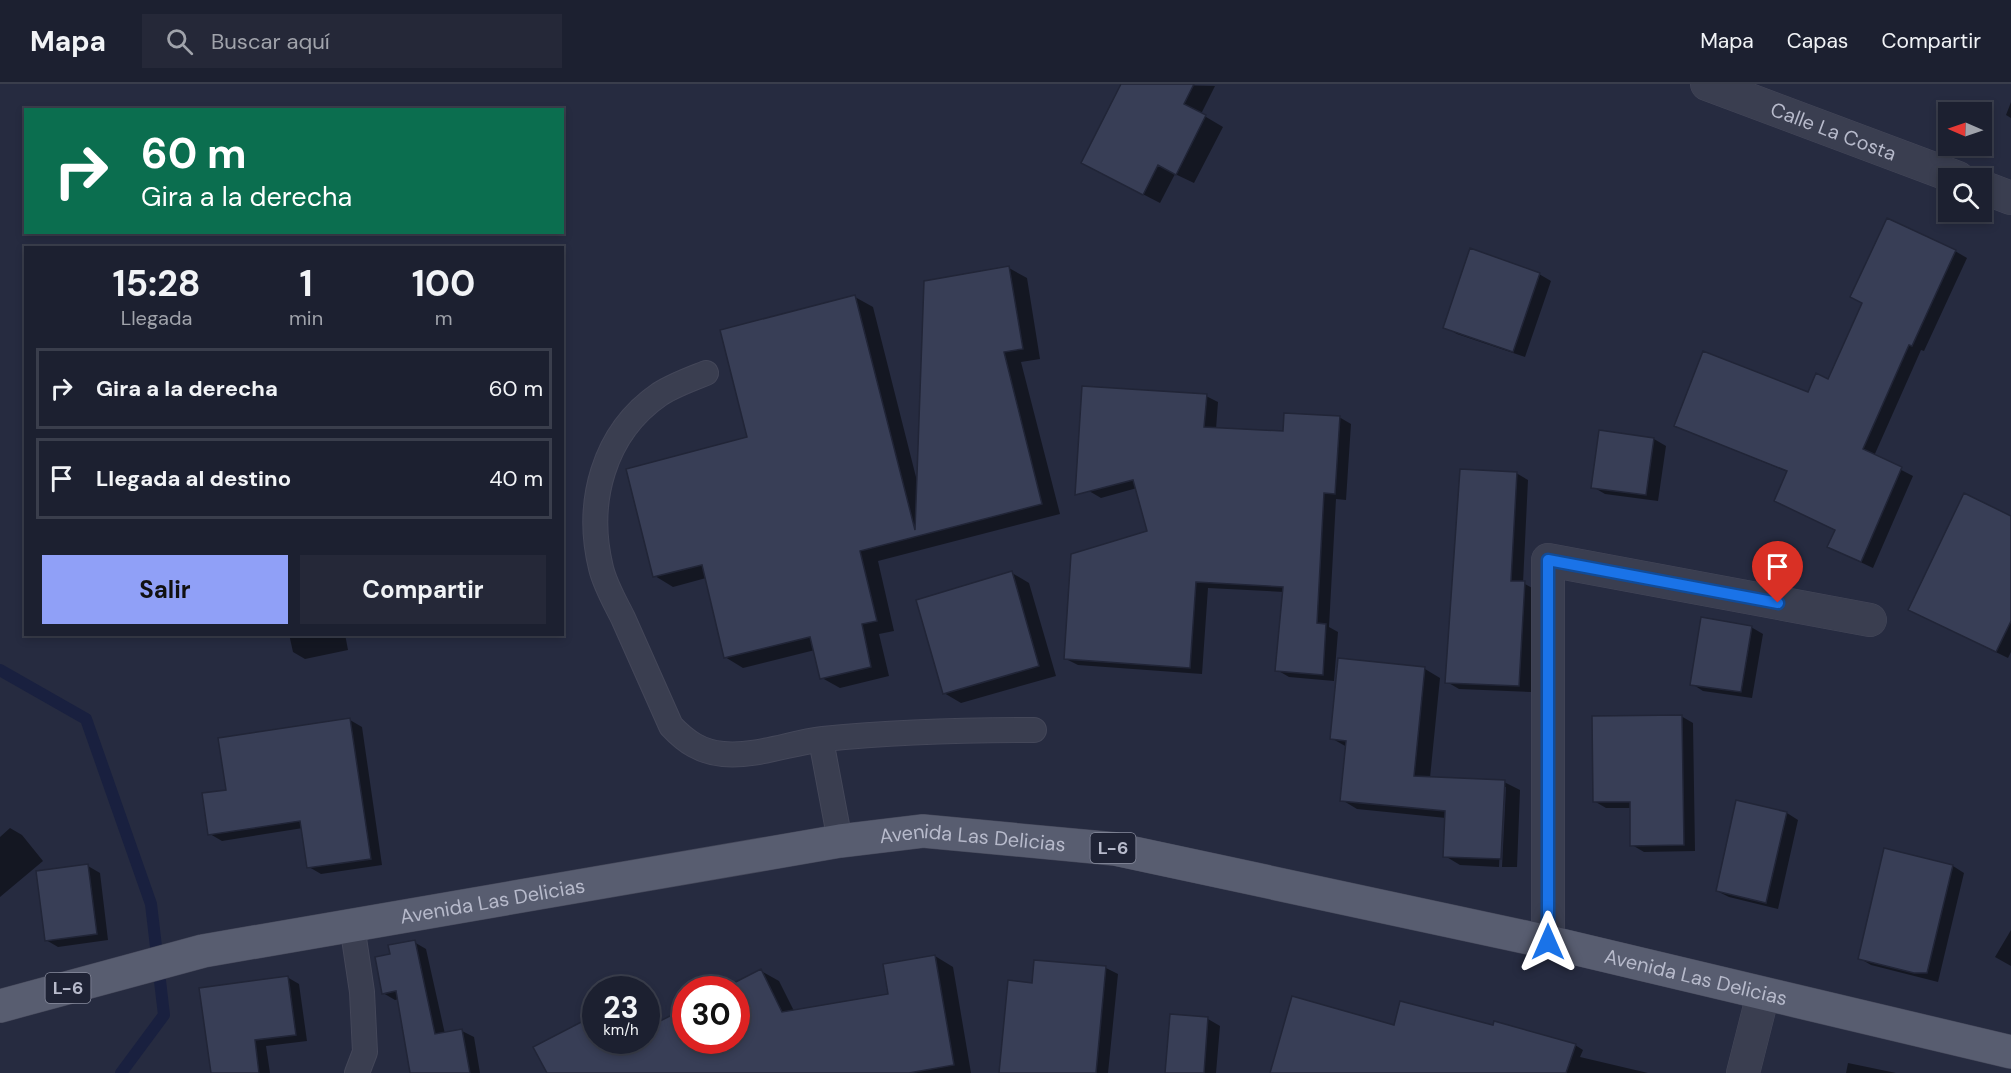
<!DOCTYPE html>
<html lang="es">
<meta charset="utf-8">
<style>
body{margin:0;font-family:"DM Sans",sans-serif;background:#252838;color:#f1f3f6;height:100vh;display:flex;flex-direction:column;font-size:22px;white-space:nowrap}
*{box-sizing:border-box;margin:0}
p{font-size:20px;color:#a0a3ab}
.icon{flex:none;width:33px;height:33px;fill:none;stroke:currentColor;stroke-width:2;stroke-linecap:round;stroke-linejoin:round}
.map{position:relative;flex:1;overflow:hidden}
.side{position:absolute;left:24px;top:162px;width:540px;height:390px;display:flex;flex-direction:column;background:#1c2030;border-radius:0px;box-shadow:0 3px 9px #0003,0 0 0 2px #3a3e4c}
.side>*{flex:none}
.hud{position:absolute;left:24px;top:24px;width:540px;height:126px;border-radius:0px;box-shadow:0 3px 9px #0003,0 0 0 2px #3a3e4c;background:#0b6e4f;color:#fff;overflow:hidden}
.needle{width:39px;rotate:272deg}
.buttons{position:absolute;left:1938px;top:18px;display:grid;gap:12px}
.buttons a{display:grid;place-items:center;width:54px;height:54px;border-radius:0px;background:#1c2030;box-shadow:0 3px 9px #0003,0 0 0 2px #3a3e4c;font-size:30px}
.speed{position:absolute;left:582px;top:892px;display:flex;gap:12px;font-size:30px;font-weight:700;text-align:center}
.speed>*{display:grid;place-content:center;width:78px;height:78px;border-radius:50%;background:#1c2030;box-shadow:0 3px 9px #0003,0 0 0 2px #3a3e4c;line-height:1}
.speed small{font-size:15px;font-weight:400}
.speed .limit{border:9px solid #d22;background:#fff;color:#111}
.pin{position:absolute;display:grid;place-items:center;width:51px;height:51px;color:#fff;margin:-62px -26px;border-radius:50% 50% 50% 0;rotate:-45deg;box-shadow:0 0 6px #0007}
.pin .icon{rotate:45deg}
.me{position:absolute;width:66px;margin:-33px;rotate:0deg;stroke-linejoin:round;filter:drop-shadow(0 0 4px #0008)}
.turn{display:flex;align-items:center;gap:21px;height:126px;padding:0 18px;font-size:27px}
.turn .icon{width:78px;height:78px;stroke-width:2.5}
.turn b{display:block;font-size:42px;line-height:51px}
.eta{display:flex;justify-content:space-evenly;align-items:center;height:102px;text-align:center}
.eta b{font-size:36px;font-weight:700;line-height:42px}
.cta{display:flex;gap:12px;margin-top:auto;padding:12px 18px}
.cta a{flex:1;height:69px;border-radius:0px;background:#90a0f7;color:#111;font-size:24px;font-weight:700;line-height:69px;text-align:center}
.cta a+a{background:#252838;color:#f1f3f6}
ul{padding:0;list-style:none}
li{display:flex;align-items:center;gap:18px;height:81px;margin:0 12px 9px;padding:0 6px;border:3px solid #3a3e4c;border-radius:0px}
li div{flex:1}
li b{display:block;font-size:22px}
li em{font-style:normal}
header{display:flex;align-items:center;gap:36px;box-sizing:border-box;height:84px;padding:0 30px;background:#1c2030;border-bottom:2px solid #3a3e4c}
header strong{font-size:28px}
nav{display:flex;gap:33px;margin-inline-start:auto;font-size:21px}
.search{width:420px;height:54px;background:#252838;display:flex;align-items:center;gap:15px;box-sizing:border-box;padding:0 21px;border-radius:0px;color:#a0a3ab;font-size:22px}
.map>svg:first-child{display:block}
</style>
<header>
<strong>Mapa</strong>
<div class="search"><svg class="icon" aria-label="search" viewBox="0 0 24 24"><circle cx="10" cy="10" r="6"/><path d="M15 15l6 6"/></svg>Buscar aquí</div>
<nav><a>Mapa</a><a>Capas</a><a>Compartir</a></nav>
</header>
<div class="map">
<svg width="2011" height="989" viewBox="0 0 2011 989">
<rect width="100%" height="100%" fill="#262b40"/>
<path fill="#0007" d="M1123 0 1215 2 1201 30 1223 43 1194 99 1175 90 1160 119 1100 88Z
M2011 18V34L2006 31Z
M1955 167 1967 174 1924 267 1921 266 1874 372 1913 392 1873 484 1841 469 1836 446 1776 417 1788 388 1675 342 1808 310 1829 297Z
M1009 184 1027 194 1040 275 1021 278 1060 430 878 477 894 547 879 550 889 592 840 604 822 594 815 566 743 584 725 573 706 494 673 503 655 492 749 354 855 213 873 223 917 397Z
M1539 190 1551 197 1525 273 1457 250 1445 243Z
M1206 312 1218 318 1216 345 1284 349 1339 333 1351 340 1346 416 1336 415 1329 543 1338 548 1334 597 1289 593 1277 586 1284 508 1208 504 1202 590 1078 581 1066 575 1149 448 1137 404 1101 414 1089 407Z
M1600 347 1654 355 1666 362 1658 417 1605 410 1593 403Z
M1516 389 1528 396 1523 499 1536 506 1531 608 1459 605 1447 598Z
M2011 433V568L2008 574 1922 532Z
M1012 489 1029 499 1056 592 961 619 944 609Z
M1751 543 1763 550 1752 614 1703 607 1692 600Z
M289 550H345L348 566 305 575 293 568Z
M1339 576 1425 585 1440 594 1430 694 1504 698 1520 706 1517 783H1502L1506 703H1503L1499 783 1460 781 1445 772 1446 734 1357 725 1342 716 1347 663 1331 654Z
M1681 632 1693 639 1695 767 1644 768 1632 761 1631 724H1606L1594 717Z
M350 636 362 643 382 781 321 790 309 783 303 744 222 757 210 750 228 707Z
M1787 729 1798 736 1778 825 1729 813 1717 807Z
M10 744 22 751 43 777 0 813V753Z
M88 782 100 789 108 856 58 863 46 856Z
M1953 782 1964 789 1938 898 1871 881 1859 874Z
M2011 846V882L1995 873Z
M414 858 426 865 445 950 462 947 474 953 480 989H412L399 915 395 916 383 909 392 871Z
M935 872 953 883 971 989H548L587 936 596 941V957H610L614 965 629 957H736V906H725L761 887 779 897 794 927 890 911Z
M1036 877 1106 884 1118 890 1108 989H1001L1034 900Z
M287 893 299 900 307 957 266 962 270 989H212Z
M1208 935 1220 942 1216 989H1167Z
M1395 943 1575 961 1583 966 1580 973 1648 989H1272Z
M1848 979 1896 989H1846Z"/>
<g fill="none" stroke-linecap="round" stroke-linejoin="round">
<path stroke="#19203f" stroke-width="12" d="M0 586 86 635 151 820 164 931 121 989"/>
</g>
<path fill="#383e56" stroke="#212537" stroke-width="1.5" d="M1121 0H1194L1184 20 1206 31 1176 91 1158 81 1143 111 1081 79Z
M1887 134 1956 166 1912 262 1909 261 1863 365 1902 383 1861 478 1827 463 1835 446 1774 417 1787 387 1674 342 1703 267 1808 308 1816 289 1828 295 1862 219 1850 213Z
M1470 164 1540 189 1513 268 1443 244Z
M1009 182 1023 265 1004 268 1042 420 860 467 877 537 862 540 871 583 820 595 810 553 724 574 702 481 653 493 626 385 747 353 720 246 855 211 915 446 924 197Z
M1082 302 1207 310 1204 343 1283 347 1284 329 1340 332 1335 410 1324 409 1317 539 1326 540 1323 591 1275 587 1283 503 1196 498 1190 584 1064 575 1071 470 1147 447 1133 396 1075 411Z
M1599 346 1654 354 1646 411 1591 404Z
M1460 385 1517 388 1511 497H1525L1519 602 1445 599Z
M1964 409 2011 432V537L1996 568 1908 526Z
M1012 487 1039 582 943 610 916 516Z
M1701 533 1752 542 1741 608 1690 601Z
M1338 574 1425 583 1414 692 1505 696 1501 775 1443 773 1445 727 1340 717 1346 657 1330 655Z
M1682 631 1684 761 1630 762V718H1593L1592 632Z
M350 634 371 775 307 784 300 737 208 751 202 709 226 706 218 654Z
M1736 716 1787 728 1766 819 1716 807Z
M1884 764 1953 781 1927 889H1914L1858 875Z
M88 780 97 850 45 857 36 787Z
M415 856 435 950 462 945 470 989H410L396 907 382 910 375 873 390 870 388 861Z
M935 871 954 981 909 989H547L533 963 587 935 596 951V957H599L603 966 620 957H646V944L686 924V957H736V906H720L761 885 782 928 888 910 883 880Z
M1034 876 1106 882 1096 989H999L1008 896 1032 899Z
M288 892 296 951 255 956 259 989H211L199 904Z
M1292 912 1394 941 1400 917 1493 941 1494 937 1576 960 1566 989H1270Z
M1170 930 1208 933 1204 989H1165Z"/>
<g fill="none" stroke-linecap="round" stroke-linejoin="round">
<defs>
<path id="service" d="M706 289C691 295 674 301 660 310 603 349 585 419 601 484 605 501 615 518 623 534 639 570 655 606 671 642 686 658 701 668 723 670 756 673 790 659 823 655 893 648 964 646 1034 646
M821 656 840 757
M352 841 362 908 365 968 357 989"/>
<g id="minor">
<path id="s1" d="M1707 0 1958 94"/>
<path d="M1982 103 2011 114"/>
<path d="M1548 858V476L1870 536"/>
<path d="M1743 989 1763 910"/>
</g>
<g id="primary">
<path id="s2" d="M0 922 203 867 840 757 923 747 1115 765 1548 858 2011 968"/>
</g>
</defs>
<use href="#service" stroke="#444759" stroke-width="26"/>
<use href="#minor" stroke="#444759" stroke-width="34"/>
<use href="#primary" stroke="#444759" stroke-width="34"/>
<use href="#service" stroke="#3a3e50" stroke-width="24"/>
<use href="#minor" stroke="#3a3e50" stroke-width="33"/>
<use href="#primary" stroke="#585d70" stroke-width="33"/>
</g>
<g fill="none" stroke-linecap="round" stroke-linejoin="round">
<defs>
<path id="route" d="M1548 858V476L1778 519"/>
</defs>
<use href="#route" stroke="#114b97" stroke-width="15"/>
<use href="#route" stroke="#1a73e8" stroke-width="10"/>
</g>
<g text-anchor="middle" stroke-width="6" stroke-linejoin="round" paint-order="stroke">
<g fill="#1f2335" stroke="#898d9e" stroke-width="1.5">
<rect x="1090.5" y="749" width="45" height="30" rx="4.5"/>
<rect x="45.5" y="889" width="45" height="30" rx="4.5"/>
</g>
<g font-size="18" font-weight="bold" fill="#b7bacb">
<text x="1113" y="770">L-6</text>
<text x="68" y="910">L-6</text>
</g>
<g font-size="20" fill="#b7bacb" stroke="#1f2335">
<text dy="7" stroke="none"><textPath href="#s1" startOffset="135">Calle La Costa</textPath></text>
<text dy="7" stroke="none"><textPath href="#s2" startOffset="990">Avenida Las Delicias</textPath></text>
<text dy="7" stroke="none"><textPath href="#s2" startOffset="504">Avenida Las Delicias</textPath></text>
<text dy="7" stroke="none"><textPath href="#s2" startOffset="1728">Avenida Las Delicias</textPath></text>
</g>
</g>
</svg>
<div class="buttons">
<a><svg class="needle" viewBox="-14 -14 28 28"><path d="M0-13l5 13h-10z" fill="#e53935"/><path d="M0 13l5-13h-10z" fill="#a0a3ab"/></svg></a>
<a><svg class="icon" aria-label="search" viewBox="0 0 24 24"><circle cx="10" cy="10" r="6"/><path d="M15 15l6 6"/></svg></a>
</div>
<div class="speed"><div>23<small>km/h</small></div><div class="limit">30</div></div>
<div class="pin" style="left:1778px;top:519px;background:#d93025"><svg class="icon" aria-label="arrive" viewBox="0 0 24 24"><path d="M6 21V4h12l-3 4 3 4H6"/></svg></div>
<svg class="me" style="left:1548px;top:858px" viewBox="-20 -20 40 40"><path d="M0-17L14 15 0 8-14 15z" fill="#1a73e8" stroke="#fff" stroke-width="4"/></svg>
<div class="hud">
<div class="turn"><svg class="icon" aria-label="right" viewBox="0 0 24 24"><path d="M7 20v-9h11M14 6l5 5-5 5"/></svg><div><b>60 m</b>Gira a la derecha</div></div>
</div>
<section class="side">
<div class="eta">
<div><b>15:28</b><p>Llegada</p></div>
<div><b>1</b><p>min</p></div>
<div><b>100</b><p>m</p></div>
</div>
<ul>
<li><svg class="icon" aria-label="right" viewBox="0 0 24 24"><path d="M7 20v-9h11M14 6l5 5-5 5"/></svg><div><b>Gira a la derecha</b></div><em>60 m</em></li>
<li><svg class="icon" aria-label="arrive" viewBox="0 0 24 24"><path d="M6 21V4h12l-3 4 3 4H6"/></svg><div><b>Llegada al destino</b></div><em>40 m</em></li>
</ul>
<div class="cta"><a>Salir</a><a>Compartir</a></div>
</section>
</div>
